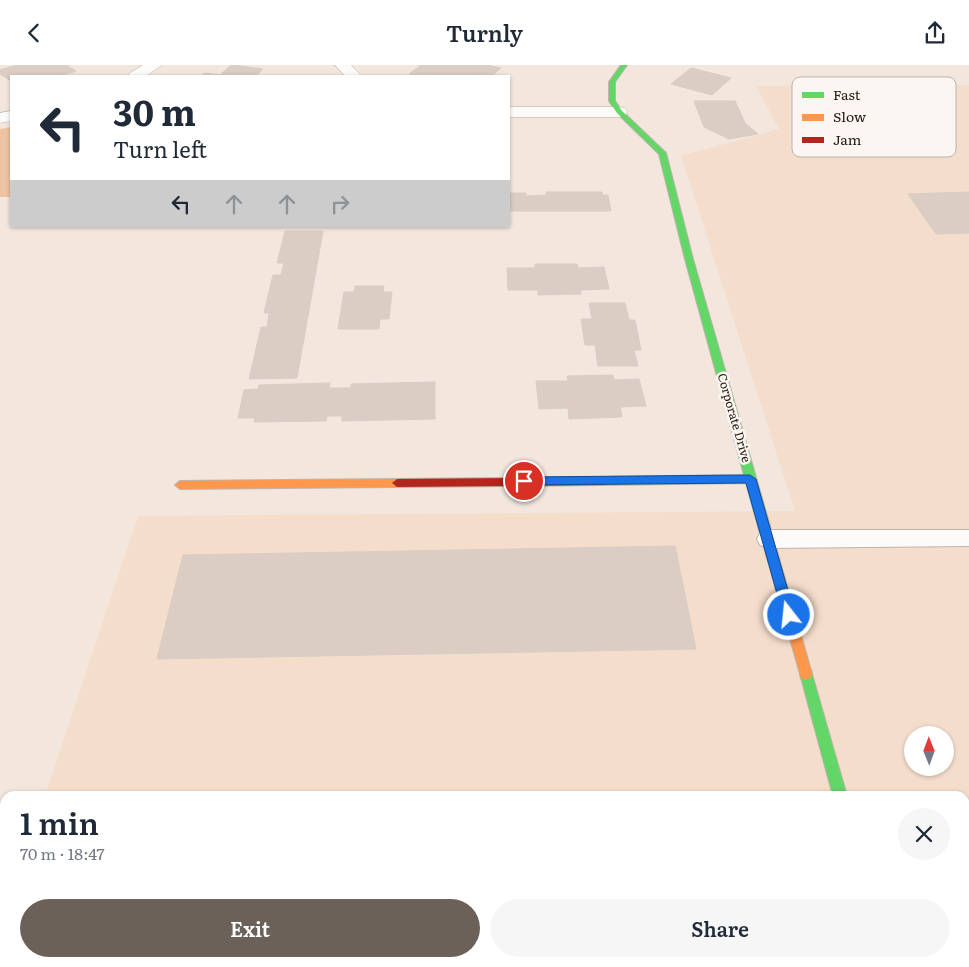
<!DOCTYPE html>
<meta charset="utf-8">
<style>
body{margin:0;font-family:Literata,serif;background:#f6f6f7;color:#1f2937;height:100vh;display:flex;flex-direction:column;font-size:19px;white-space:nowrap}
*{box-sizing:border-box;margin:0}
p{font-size:16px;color:#747a83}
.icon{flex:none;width:28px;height:28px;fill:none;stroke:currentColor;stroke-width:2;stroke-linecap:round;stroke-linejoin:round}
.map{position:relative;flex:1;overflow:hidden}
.sheet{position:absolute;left:0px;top:726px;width:970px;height:176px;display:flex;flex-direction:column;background:#fff;border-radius:15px 15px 0 0;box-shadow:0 1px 4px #0004}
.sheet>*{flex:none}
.guide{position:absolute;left:10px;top:10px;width:500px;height:152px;border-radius:0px;box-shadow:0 1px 4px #0004;background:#fff;color:#1f2937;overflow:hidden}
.needle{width:32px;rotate:359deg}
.controls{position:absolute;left:904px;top:661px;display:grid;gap:10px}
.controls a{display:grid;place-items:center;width:50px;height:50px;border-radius:50%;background:#fff;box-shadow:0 1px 4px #0004;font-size:25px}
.pin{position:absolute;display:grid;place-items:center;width:42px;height:42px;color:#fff;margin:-21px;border:2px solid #fff;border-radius:50%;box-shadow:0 1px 5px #0007}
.me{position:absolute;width:55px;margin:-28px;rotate:344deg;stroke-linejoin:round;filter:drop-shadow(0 0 4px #0008)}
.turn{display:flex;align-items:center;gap:18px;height:105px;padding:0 20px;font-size:22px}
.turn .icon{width:65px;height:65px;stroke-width:2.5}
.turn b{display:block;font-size:35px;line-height:42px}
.lanes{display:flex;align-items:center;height:48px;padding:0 20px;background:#0003;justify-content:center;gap:25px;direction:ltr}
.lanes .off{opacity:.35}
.round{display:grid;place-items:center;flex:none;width:52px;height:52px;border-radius:26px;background:#f6f6f7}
.summary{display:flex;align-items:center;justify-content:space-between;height:85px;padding:0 20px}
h1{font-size:30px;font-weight:600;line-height:38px}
.primary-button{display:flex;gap:10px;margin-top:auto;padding:10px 20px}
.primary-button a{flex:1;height:58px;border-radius:30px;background:#6b6159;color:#fff;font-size:20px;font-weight:600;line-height:58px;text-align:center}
.primary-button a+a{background:#f6f6f7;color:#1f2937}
header{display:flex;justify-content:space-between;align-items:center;height:65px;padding:0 20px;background:#fff;font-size:22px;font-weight:600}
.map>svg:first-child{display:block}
</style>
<header><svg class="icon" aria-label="back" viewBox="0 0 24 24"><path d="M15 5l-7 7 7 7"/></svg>Turnly<svg class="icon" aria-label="share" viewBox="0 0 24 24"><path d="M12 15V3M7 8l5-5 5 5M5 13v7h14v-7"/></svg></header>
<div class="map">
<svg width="969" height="902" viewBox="0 0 969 902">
<rect width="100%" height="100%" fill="#f2e6dd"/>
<path fill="#f5ddcb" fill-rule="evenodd" d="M969 20V902H814L813 898H965V731H45L138 451 795 446 681 91 779 64 756 21ZM912 670H945V702H912Z"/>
<path fill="#ecc4a3" d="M11 62V132H0V64Z"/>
<path fill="#dbcdc3" stroke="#d8cdc5" d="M17 0H66L76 6 61 11H11V16L0 9V5Z
M231 0H234L263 4 256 11H201L205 8 220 10Z
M421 0H487L501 3 492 11H418L409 9Z
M691 3 731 13 712 30 671 19Z
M694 36H735L745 58 758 69 729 74 704 62Z
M546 127H602L603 130H608L611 146H509V128H526V131L547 130Z
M969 127V168L936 169 908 129Z
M285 166H323L297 313 249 314 261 262H267L269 248H264L273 210H281L284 198H277Z
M535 199H577L578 203 604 202 609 224 580 225 581 229 538 230V225H508L507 203H535Z
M355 221H384L383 227H392L389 254H380L379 264H338L344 227H354Z
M589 238H625L629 255H635L641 285H634L638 301H598L595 280H585L581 254H592Z
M613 310 614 315 639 314 646 341 620 342 622 352 569 354 568 343 539 344 536 316H568L567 311Z
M435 317V354L342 356V351H327L326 356 254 357 255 353H238L244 325 258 324 259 320 330 318 329 323H351V319Z
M675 481 696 584 157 594 183 490Z"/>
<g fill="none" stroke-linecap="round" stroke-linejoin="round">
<defs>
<path id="lane" d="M768 465H969V481L768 483 760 480 757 474 760 468Z"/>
<path id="street" d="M143 0H162L146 11H128L130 8Z
M335 0H351L361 11H345Z
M509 42H619L625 43 627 47 625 51 619 52H509Z
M11 46V56L0 58V48Z
M867 898H907L908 902H868Z"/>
<path id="fast" d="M621 0H627L615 17V36L622 46 666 88 693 194 770 461 768 464H760L758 461 746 418 605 420 600 416 605 412 744 410 685 194 659 89 617 48 609 36V17Z
M806 603 811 605 812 609 847 731H833L800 609 801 605Z"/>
<path id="slow" d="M397 414 402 418 397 422 180 424 175 420 180 416Z
M764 457 768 458 770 461 812 609 811 613 806 615 801 613 800 609 758 461 760 458Z"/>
<path id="jam" d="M605 412 610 416 605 420 397 422 392 418 397 414Z"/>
</defs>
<use href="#lane" stroke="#beb4ac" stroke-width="2"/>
<use href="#street" stroke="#beb4ac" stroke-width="1"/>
<use href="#fast" stroke="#beb4ac" stroke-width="2"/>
<use href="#slow" stroke="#beb4ac" stroke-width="2"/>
<use href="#jam" stroke="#beb4ac" stroke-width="2"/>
<path stroke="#d7d3d1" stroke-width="4" stroke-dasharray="6 3" stroke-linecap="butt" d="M0 823 5 838
M44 898 49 902"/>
<use href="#lane" fill="#fdfbfa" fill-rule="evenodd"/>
<use href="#street" fill="#fdfbfa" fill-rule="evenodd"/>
<use href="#fast" fill="#63d668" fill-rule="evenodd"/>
<use href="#slow" fill="#ff974d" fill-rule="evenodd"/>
<use href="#jam" fill="#b3261e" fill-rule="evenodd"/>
</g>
<path fill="#1a73e8" stroke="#114b97" d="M750 410 756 414 795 550 794 554 789 556 785 554 783 550 746 418 524 420 518 416 524 412Z"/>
<g text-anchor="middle" stroke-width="5" stroke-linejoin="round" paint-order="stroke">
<g font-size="12" fill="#231a12" stroke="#fcf6f2">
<text transform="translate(734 353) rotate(74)" y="4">Corporate Drive</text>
</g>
</g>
<rect x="792" y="12" width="164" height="80" rx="8" fill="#fcf6f2" stroke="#bbb4af" stroke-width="1"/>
<rect x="802" y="27" width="22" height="6" fill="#63d668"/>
<rect x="802" y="49" width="22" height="7" fill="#ff974d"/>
<rect x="802" y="72" width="22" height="6" fill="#b3261e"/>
<g font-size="14" fill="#231a12">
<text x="833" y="35">Fast</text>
<text x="833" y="57">Slow</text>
<text x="833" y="80">Jam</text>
</g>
</svg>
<div class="controls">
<a><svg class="needle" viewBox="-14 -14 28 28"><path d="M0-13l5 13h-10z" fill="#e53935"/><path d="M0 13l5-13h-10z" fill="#747a83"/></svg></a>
</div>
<div class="pin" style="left:524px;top:416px;background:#d93025"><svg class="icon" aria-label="arrive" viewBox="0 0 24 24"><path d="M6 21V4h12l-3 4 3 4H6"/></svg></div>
<svg class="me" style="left:789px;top:550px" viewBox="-20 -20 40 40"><circle r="17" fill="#1a73e8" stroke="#fff" stroke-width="3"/><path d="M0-11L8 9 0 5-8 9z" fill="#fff"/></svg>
<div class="guide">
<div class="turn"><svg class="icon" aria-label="left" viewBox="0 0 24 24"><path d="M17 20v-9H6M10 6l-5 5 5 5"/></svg><div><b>30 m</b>Turn left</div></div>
<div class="lanes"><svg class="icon" aria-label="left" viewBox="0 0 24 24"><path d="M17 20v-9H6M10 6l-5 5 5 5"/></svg><svg class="icon off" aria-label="ahead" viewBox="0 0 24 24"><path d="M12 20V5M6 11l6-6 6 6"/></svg><svg class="icon off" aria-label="ahead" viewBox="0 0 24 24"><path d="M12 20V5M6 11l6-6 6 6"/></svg><svg class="icon off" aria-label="right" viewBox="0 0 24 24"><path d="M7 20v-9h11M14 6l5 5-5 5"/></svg></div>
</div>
<section class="sheet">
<div class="summary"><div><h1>1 min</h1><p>70 m · 18:47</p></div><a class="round"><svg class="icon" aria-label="close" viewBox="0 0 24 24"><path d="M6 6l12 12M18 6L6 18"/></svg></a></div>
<div class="primary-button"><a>Exit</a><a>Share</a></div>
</section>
</div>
